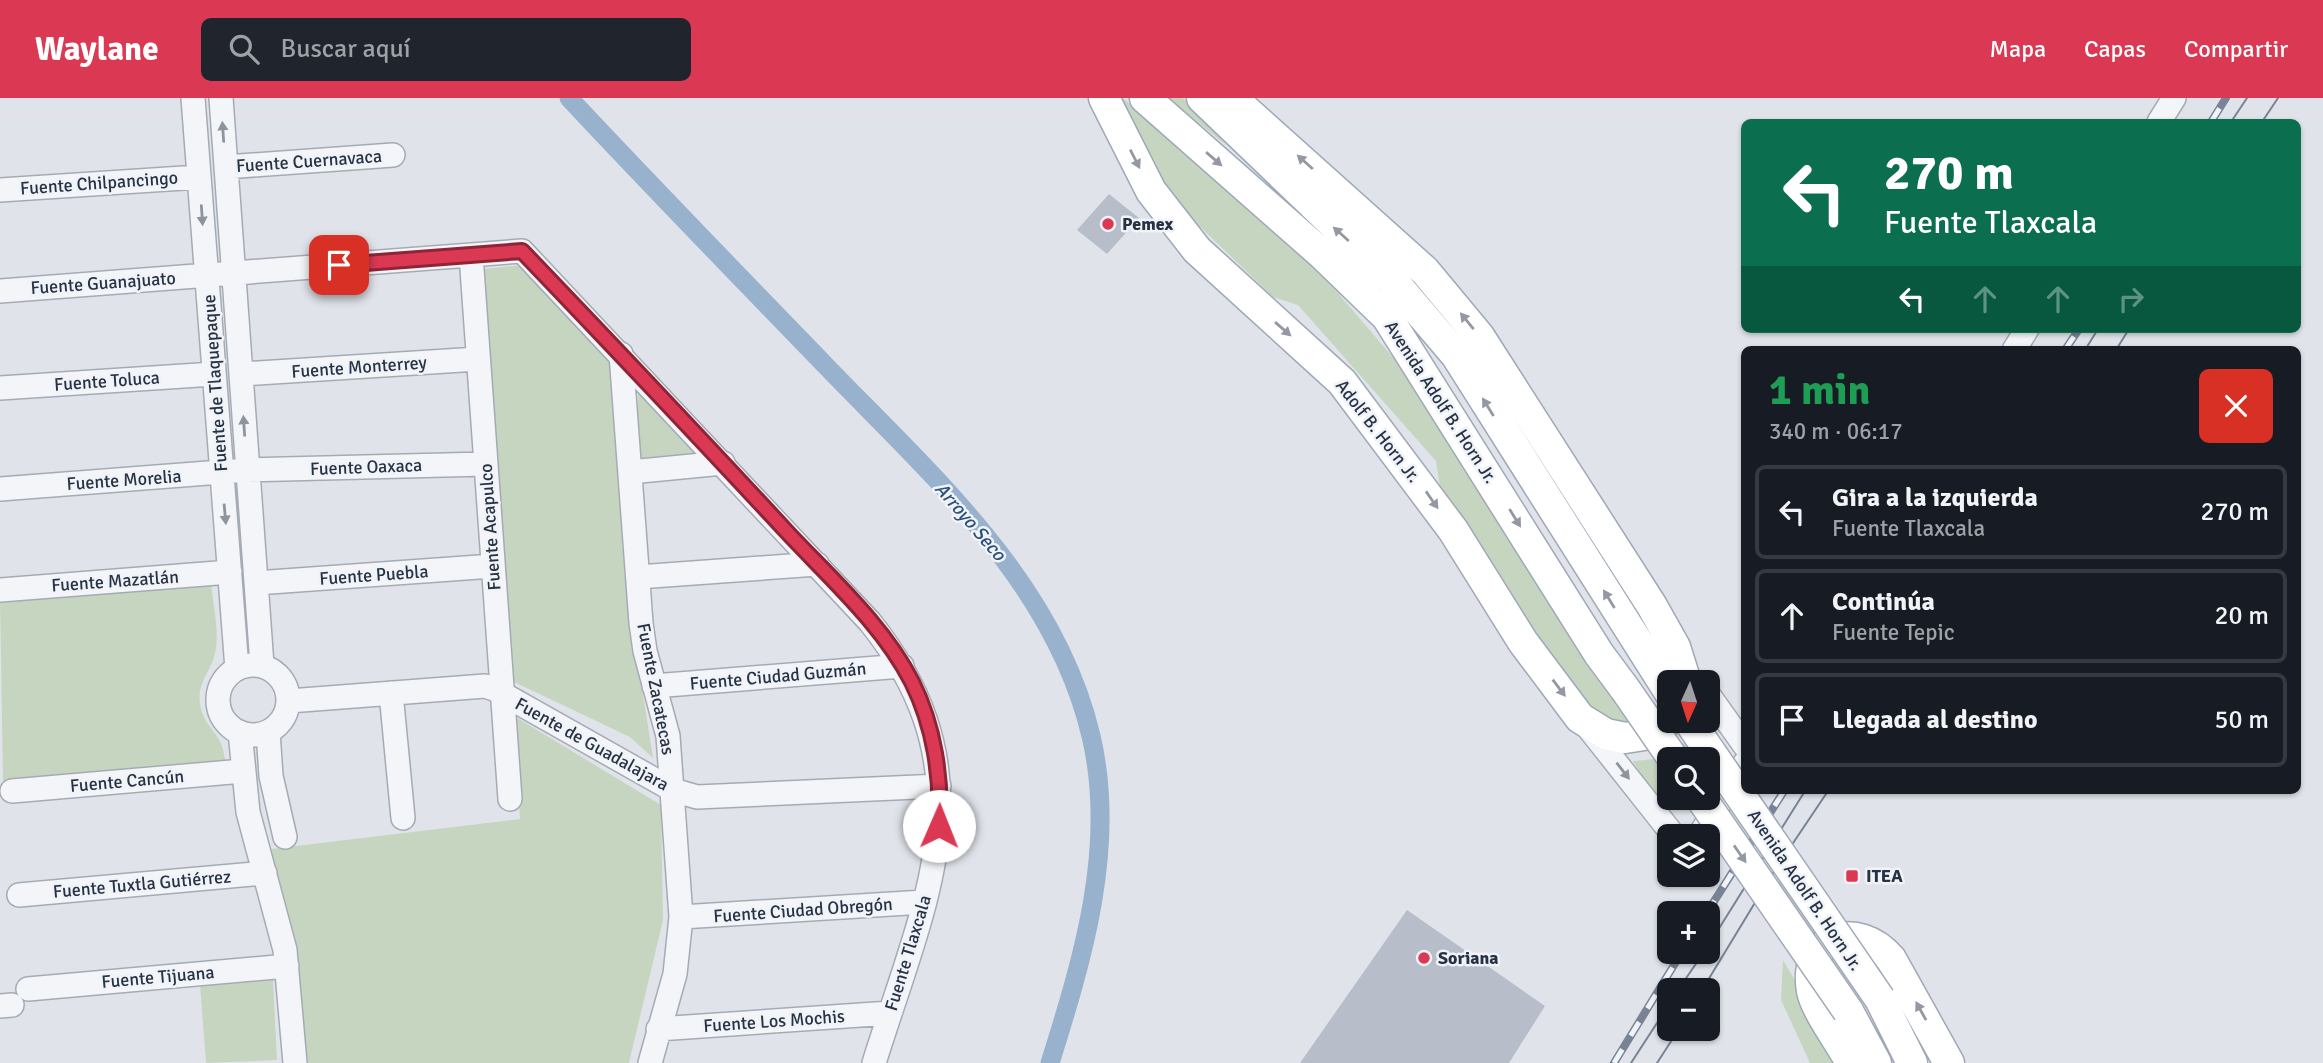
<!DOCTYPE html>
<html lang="es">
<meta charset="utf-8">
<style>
body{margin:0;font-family:Signika,sans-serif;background:#20242c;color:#f1f3f6;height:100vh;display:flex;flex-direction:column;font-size:26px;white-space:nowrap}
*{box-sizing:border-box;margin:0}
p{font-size:23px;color:#9ea1a6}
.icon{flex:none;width:38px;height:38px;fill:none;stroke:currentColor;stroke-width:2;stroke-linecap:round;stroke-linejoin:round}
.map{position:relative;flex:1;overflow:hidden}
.side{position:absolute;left:1741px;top:248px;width:560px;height:448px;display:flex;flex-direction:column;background:#171b24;border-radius:10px;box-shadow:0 2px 5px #0004}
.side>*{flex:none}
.guide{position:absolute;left:1741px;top:21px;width:560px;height:214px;border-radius:10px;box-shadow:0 2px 5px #0004;background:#0b6e4f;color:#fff;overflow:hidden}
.needle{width:46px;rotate:183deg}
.controls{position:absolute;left:1657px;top:572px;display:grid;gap:14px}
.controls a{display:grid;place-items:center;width:63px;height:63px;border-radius:10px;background:#171b24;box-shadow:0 2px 5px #0004;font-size:35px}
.pin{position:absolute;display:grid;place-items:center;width:60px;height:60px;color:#fff;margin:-30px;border-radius:14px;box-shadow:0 4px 10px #0006}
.me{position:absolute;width:77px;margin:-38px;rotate:1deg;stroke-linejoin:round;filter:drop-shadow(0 0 5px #0008)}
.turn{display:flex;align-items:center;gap:24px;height:147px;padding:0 28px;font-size:32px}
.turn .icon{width:91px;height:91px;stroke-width:2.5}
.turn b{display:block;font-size:49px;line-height:60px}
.lanes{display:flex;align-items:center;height:66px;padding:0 28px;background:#0003;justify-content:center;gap:35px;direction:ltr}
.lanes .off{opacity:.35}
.round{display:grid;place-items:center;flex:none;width:74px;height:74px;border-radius:10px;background:#20242c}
.headline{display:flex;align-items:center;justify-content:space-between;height:119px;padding:0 28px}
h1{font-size:42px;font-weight:700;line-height:52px;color:#1e9e55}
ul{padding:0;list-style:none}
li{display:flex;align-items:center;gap:21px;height:94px;margin:0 14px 10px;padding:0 14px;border:4px solid #363941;border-radius:10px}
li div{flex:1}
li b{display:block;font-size:26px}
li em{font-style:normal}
header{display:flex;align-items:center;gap:42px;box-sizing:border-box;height:98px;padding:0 35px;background:#db3953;color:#fff}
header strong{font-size:33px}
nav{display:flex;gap:38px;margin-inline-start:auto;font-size:24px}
.search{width:490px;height:63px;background:#20242c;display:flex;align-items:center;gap:18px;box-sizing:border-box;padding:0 24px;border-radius:10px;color:#9ea1a6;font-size:26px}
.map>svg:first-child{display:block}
</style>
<header>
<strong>Waylane</strong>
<div class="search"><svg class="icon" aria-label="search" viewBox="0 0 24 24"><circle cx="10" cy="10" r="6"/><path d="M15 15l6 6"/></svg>Buscar aquí</div>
<nav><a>Mapa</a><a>Capas</a><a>Compartir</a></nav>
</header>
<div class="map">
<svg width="2323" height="965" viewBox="0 0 2323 965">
<rect width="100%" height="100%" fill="#e0e4ea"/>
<path fill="#c6d5c0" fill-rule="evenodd" d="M1123 0 1326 181 1414 284 1635 626 1619 628 1587 608 1554 569 1441 395 1436 363 1298 207 1273 199 1162 92 1116 6Z
M1168 0H1183L1227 48Z
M524 167 609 261 625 483 653 660 630 639 512 583 482 171Z
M638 284 710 361 638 366Z
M211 485C213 506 220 535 215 555 211 574 197 584 200 606 204 632 223 633 225 663L3 684 0 501Z
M514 618 661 707 663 822 629 965H304L293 834 271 751 520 721Z
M1697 623H1703L1726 659C1721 683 1715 696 1697 712 1657 712 1652 693 1633 663 1667 661 1681 655 1697 623ZM1670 662H1708V700H1670Z
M1783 862 1843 965H1810L1781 902Z
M273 882 277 962 206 965 200 886Z"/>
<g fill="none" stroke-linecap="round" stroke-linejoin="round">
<path stroke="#98b2ce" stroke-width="19" d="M569 0C653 90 739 178 825 267 930 376 1055 484 1091 638 1117 748 1083 860 1050 965"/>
</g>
<path fill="#b7bdc9" d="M1109 96 1139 120 1107 156 1077 132Z
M1407 812 1545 908 1509 965H1300Z"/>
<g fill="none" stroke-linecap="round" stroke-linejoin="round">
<defs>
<path id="minor" d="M193 0 237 571
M221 0 262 567
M2159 24 2174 0
M226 69 393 57
M0 92 199 79
M471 157 510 701
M0 193 522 153 870 524C992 677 925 801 874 965
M2014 252 2027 231
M621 256 641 525 645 553 668 638 681 819 675 876 650 965
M241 276 478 261
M0 290 214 276
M630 374 723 365
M0 391 247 372 485 366
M638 479 817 466
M256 485 493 468
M0 492 230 474
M218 602a35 35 0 1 1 70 0a35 35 0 1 1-70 0Z
M654 588 902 568
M391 595 403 720
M1708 596 1745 648
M289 603 485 588 494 591 673 692 697 699 939 688
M1587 628 1674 738
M240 634 248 714 285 852 295 965
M268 634 271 678 285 739
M12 693 243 673
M1699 738 1745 665
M19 797 265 775
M681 819 924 804
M28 891 287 868
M0 908 12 907
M658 931 890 915"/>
<path id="major" d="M1104 0 1151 93 1197 152 1342 284 1453 432 1523 544 1580 620 1606 636 1625 640 1644 637 1670 621
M1145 0 1322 156 1387 219 1599 556 1625 591
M1202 0 1393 183 1456 257 1670 595
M1232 0 1425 173 1479 238 1652 508 1675 549 1686 584
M1880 901 1912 965
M1848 913 1876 965
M1851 965C1841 945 1816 913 1812 893 1802 837 1858 822 1891 861L1949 965"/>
</defs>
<use href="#minor" stroke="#a5abb5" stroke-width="26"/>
<use href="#major" stroke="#9ea8b7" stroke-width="33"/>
<use href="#minor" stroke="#f3f5f8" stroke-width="23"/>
<use href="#major" stroke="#fff" stroke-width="30"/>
<path stroke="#788396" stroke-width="2" d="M2231 24 2247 0
M2262 24 2278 0
M2085 252 2098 231
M2116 252 2129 231
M1708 848 1805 693
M1678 892 1704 854
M1702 892 1773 775 1828 693
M1631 965 1670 905
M1657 965 1679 931"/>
<defs>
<path id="rail" d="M2211 24 2226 0
M2065 252 2079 231
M1706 816 1784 693
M1614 965 1682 854"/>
</defs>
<use href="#rail" stroke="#788396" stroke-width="8"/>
<use href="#rail" stroke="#f0f3f8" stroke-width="5" stroke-dasharray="16" stroke-linecap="butt"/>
<defs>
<path id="major-bridge" d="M1625 591 1674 662
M1689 623 1880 901
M1701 700 1848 913"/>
</defs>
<use href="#major-bridge" stroke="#9ea8b7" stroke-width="33" stroke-linecap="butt"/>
<use href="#major-bridge" stroke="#fff" stroke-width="30"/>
</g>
<defs><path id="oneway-solid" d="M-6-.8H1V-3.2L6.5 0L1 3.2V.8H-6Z" transform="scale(1.75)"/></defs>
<g fill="#8d949e">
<use href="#oneway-solid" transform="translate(223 34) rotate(-94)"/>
<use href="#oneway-solid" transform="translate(202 117) rotate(86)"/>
<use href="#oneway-solid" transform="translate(244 328) rotate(-94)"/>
<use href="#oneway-solid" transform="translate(225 416) rotate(85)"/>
<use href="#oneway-solid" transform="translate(1623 673) rotate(52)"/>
</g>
<g fill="#9398a2">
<use href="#oneway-solid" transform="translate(1135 61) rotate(63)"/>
<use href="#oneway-solid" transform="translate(1214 61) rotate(41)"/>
<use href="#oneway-solid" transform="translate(1305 64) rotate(-138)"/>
<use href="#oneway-solid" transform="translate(1341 136) rotate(-138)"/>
<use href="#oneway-solid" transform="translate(1467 223) rotate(-129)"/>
<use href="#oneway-solid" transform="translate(1283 231) rotate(41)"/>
<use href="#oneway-solid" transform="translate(1488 309) rotate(-122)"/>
<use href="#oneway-solid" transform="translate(1432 402) rotate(55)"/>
<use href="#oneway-solid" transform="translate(1515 420) rotate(58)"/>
<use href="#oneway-solid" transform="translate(1609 501) rotate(-122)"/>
<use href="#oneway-solid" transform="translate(1559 590) rotate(53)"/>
<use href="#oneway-solid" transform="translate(1740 756) rotate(55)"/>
<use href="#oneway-solid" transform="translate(1921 913) rotate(-119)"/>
</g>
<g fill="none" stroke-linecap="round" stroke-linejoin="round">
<defs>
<path id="route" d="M339 167 522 153C611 246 700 340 787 434 831 481 883 527 912 584 934 628 942 680 939 728"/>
</defs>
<use href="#route" stroke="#8e2536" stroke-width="18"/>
<use href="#route" stroke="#db3953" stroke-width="12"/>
</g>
<g fill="#db3953" stroke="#f0f3f8" stroke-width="2.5">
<circle cx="1108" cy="126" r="7"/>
<rect x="1845" y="771" width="14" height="14" rx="3.5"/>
<circle cx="1424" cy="860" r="7"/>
</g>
<g text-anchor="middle" stroke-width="5" stroke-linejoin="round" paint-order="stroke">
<g font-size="18" fill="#273244" stroke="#f0f3f8">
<text transform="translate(309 63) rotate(-4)" y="6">Fuente Cuernavaca</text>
<text transform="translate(99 85) rotate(-4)" y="6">Fuente Chilpancingo</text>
<text transform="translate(103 185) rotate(-4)" y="6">Fuente Guanajuato</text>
<text transform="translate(359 269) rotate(-4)" y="6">Fuente Monterrey</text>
<text transform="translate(107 283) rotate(-4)" y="6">Fuente Toluca</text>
<text transform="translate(215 285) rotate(-94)" y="6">Fuente de Tlaquepaque</text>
<text transform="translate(1441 304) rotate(57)" y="6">Avenida Adolf B. Horn Jr.</text>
<text transform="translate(1378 333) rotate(52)" y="6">Adolf B. Horn Jr.</text>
<text transform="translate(366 369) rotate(-2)" y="6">Fuente Oaxaca</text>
<text transform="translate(124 382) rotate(-4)" y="6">Fuente Morelia</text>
<text transform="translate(490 429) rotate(-94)" y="6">Fuente Acapulco</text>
<text transform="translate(374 477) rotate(-4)" y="6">Fuente Puebla</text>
<text transform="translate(115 483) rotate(-4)" y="6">Fuente Mazatlán</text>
<text transform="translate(778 578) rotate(-5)" y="6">Fuente Ciudad Guzmán</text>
<text transform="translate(656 591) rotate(79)" y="6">Fuente Zacatecas</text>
<text transform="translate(592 646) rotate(29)" y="6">Fuente de Guadalajara</text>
<text transform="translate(127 683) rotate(-5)" y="6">Fuente Cancún</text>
<text transform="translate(142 786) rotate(-5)" y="6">Fuente Tuxtla Gutiérrez</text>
<text transform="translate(1805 792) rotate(56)" y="6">Avenida Adolf B. Horn Jr.</text>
<text transform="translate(803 812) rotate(-4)" y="6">Fuente Ciudad Obregón</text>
<text transform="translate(908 855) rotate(-73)" y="6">Fuente Tlaxcala</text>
<text transform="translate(158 879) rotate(-5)" y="6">Fuente Tijuana</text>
<text transform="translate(774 923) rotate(-4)" y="6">Fuente Los Mochis</text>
</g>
<g font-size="18" font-weight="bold" fill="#273244" stroke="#f0f3f8" text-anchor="start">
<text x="1122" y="132">Pemex</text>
<text x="1866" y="784">ITEA</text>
<text x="1438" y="866">Soriana</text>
</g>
<g font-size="19" font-style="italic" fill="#2d517c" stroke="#f0f3f8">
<text transform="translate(971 423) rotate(49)" y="7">Arroyo Seco</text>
</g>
</g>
</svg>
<div class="controls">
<a><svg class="needle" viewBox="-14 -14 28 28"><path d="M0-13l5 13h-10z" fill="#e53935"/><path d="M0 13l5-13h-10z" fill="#9ea1a6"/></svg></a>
<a><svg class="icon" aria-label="search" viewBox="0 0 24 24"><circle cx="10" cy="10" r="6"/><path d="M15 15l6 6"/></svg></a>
<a><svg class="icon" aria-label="layers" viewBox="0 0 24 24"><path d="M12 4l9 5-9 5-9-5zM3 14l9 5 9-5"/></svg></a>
<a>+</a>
<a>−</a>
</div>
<div class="pin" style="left:339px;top:167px;background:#d93025"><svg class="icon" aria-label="arrive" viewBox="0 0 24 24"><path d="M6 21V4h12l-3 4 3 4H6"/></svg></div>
<svg class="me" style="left:939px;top:728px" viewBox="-20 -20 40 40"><circle r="19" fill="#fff"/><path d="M0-13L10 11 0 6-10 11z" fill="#db3953"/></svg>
<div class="guide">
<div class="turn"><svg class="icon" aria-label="left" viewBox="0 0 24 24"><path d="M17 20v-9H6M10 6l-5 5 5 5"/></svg><div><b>270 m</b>Fuente Tlaxcala</div></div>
<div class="lanes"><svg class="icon" aria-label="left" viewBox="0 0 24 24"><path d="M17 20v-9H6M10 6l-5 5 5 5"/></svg><svg class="icon off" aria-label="ahead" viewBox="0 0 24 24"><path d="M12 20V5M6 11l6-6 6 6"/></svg><svg class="icon off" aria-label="ahead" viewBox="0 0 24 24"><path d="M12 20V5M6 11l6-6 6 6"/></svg><svg class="icon off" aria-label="right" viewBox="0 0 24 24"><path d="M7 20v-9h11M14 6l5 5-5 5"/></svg></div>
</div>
<section class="side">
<div class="headline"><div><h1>1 min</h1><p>340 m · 06:17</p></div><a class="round" style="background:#d93025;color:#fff"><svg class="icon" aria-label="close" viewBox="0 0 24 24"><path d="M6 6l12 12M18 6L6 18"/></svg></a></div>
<ul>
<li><svg class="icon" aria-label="left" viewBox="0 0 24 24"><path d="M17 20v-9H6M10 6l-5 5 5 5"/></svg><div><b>Gira a la izquierda</b><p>Fuente Tlaxcala</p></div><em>270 m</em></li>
<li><svg class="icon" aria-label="ahead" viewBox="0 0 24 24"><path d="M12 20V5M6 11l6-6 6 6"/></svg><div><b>Continúa</b><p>Fuente Tepic</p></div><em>20 m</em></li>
<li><svg class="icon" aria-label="arrive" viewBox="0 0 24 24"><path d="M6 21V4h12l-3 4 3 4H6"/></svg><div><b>Llegada al destino</b></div><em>50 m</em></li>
</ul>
</section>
</div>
